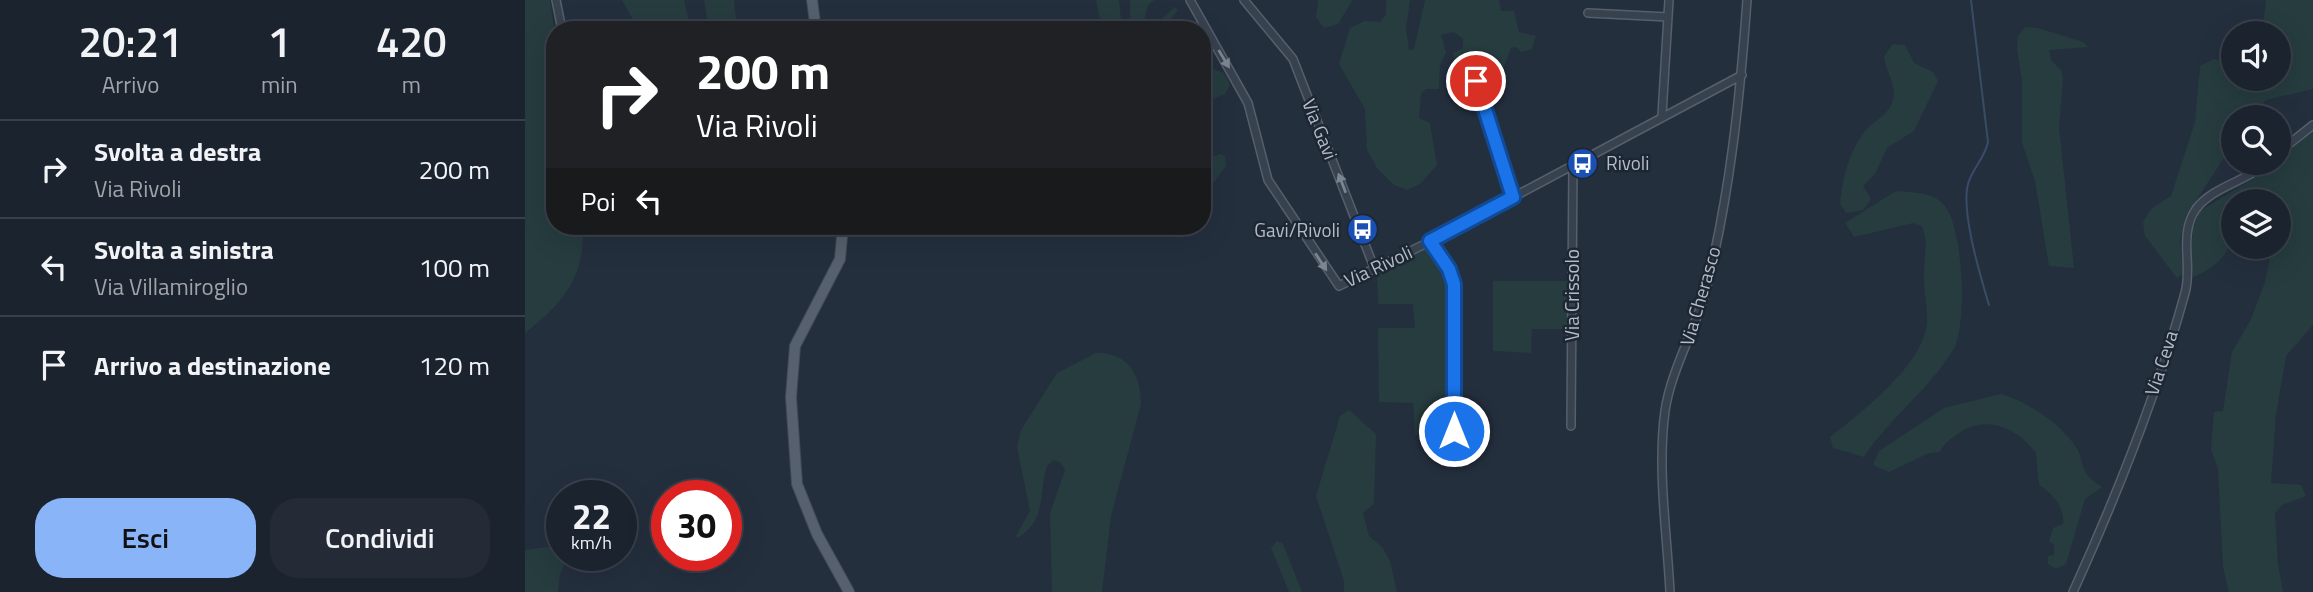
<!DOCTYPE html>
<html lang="it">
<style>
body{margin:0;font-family:"Titillium Web",sans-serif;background:#242b36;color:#f1f3f6;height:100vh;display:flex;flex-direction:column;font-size:26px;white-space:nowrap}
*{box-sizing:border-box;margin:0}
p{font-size:23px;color:#a0a4aa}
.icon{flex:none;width:38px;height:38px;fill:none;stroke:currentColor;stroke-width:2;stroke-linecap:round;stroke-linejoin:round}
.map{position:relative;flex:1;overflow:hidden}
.details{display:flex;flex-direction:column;background:#1b232e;width:525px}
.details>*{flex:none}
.banner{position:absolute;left:21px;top:21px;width:665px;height:214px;border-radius:28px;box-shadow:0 7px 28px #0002,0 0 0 2px #39404a;background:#202124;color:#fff;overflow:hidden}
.controls{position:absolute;left:1696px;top:21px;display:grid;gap:14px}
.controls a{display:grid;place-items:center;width:70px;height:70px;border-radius:50%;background:#1b232e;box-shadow:0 7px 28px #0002,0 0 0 2px #39404a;font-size:35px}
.speed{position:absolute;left:21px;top:480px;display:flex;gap:14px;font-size:35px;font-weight:700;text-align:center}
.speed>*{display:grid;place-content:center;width:91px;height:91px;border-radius:50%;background:#1b232e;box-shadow:0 7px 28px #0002,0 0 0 2px #39404a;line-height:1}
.speed small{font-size:18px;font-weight:400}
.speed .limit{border:10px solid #d22;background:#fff;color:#111}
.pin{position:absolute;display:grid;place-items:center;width:60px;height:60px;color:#fff;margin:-30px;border:4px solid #fff;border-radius:50%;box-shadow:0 2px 7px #0007}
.me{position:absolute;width:77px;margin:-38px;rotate:0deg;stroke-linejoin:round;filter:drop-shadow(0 0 5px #0008)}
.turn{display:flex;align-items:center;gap:24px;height:147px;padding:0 35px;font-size:32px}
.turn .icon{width:91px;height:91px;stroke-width:2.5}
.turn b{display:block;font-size:49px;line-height:60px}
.then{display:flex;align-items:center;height:66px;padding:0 35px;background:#0003;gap:14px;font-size:26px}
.eta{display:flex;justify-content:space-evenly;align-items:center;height:119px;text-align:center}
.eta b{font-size:42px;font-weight:600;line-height:49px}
.button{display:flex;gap:14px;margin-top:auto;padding:14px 35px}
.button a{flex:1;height:80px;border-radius:28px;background:#8ab4f8;color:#111;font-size:28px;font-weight:600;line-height:80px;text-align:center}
.button a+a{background:#242b36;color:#f1f3f6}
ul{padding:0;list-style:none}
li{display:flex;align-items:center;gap:21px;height:98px;padding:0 35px;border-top:2px solid #39404a}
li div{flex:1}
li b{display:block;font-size:26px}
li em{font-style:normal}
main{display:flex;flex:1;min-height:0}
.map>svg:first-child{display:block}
</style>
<main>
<section class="details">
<div class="eta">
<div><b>20:21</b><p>Arrivo</p></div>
<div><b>1</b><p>min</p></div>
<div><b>420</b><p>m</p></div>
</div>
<ul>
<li><svg class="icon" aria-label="right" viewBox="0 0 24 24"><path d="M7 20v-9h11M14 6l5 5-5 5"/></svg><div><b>Svolta a destra</b><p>Via Rivoli</p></div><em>200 m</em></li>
<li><svg class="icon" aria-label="left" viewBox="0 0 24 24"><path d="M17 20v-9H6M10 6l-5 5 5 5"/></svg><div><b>Svolta a sinistra</b><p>Via Villamiroglio</p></div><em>100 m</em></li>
<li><svg class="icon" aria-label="arrive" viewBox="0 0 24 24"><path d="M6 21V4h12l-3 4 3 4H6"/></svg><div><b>Arrivo a destinazione</b></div><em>120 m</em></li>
</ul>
<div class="button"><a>Esci</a><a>Condividi</a></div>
</section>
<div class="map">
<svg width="1788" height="592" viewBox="0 0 1788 592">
<rect width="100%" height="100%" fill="#242f3e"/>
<path fill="#263c3f" d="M0 0H25L30 35V226H58C60 277 39 302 0 333Z
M97 0H159L166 30H114Z
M179 0H209L212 30H184Z
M571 0H594L597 30H577Z
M605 0H629L623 5 618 25 620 30H605Z
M793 0H826L827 1 813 24 799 28 791 17Z
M861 0H885L881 29 884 50 889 49 900 0H974L976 11H989L994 32 1011 36 1007 49 996 52 991 47 986 48 977 72 973 71 968 55 938 61 929 58 928 53 938 48V39L929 32 916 35 921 52 915 65 914 89H901L896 94 894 118 905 123 912 165 895 184 882 190 869 185 852 168 842 150 840 109 814 64 825 28 840 21 855 22 861 14Z
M1741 0H1788V89L1741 100 1726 117H1708V144L1661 216 1655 240 1658 274 1652 278 1620 236 1618 222 1626 209 1646 196 1670 122 1675 66 1689 59 1708 65V79H1754V33H1737Z
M650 7 653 10 637 30H624Z
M1500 27 1513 28 1558 42 1563 47 1524 50 1526 60 1536 70 1538 79 1534 127 1549 268 1524 266 1510 181 1497 143V80L1492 49 1493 36Z
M1368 44 1380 45 1389 63 1408 72 1413 81 1389 131 1362 148 1350 174 1338 186 1346 199 1338 210 1321 213 1315 204C1318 178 1323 153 1340 131 1348 121 1362 116 1367 103 1374 87 1360 72 1359 56Z
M689 69 699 73 705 85 700 94 677 103V72Z
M1788 131V325L1761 356 1751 414 1746 483 1776 485 1781 496 1757 505 1750 513 1753 564 1758 592H1704L1698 567 1693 469 1686 449 1689 412 1698 411 1707 352 1726 319 1740 282 1747 247H1754V201H1708C1708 240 1709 260 1668 277L1665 264 1668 229 1675 211 1754 163V159Z
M695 154 700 156 701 166 683 190 677 188V160Z
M1371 191C1388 193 1408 191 1420 206 1438 228 1443 326 1428 350 1404 390 1364 418 1339 457L1308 448 1305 437C1337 412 1398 365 1402 323 1403 307 1398 290 1399 274 1399 255 1404 244 1397 226L1388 223 1329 237 1320 223Z
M904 246 924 277V435H890L888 403 854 402 853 328H890L888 304H853L852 272Z
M968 281H1044V329H1007L1006 353 968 351Z
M571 353C603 352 616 375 616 404L586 516 577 592H527L525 513 540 470 535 462 528 460 522 466C513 496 522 519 493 538L491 536 505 511 492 447 496 430 532 373Z
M1476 394C1500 401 1532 421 1548 443 1563 462 1549 468 1577 487L1560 499 1541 564 1531 569 1523 564V556L1529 555V544L1524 542 1528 528 1538 524C1540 507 1527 493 1514 485L1511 453C1493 428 1461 414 1434 433 1426 439 1419 442 1415 452L1404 453 1364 472 1348 465 1354 451 1419 408Z
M824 410 851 434 849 504 838 513 844 536 858 548 865 561 872 592H819V581L791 496 815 416Z
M752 541 758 544 777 592H764L746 548Z
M37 545V555H44L35 574 33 592H0V550Z"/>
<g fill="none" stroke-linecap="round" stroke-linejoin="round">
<path stroke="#394c67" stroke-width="2" d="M1446 0 1463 142C1460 157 1449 167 1444 181 1434 207 1456 278 1464 305"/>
<defs>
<path id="minor" d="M31 0 37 30
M665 0 723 103 743 180 814 286 906 241 1217 75
M719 0 768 59 850 270
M1063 13 1143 17
M944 57 988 197
M1137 115 1144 0
M1754 152 1788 125
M906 241 924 269 929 283V431
M1046 426 1048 164
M1145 592C1142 533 1132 469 1140 411 1146 370 1170 330 1181 290 1205 194 1215 98 1222 0
M1548 592C1592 495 1632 395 1660 293 1668 266 1653 235 1671 209 1687 187 1722 181 1742 163"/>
<path id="major" d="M287 0 291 30
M318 226 315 259 270 346 266 397 272 484 292 534 324 592"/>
</defs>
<use href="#minor" stroke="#565f6c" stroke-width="10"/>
<use href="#major" stroke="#414a57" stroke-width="12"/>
<use href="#minor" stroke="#38414e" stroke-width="7"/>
<use href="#major" stroke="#56606e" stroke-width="10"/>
</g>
<defs><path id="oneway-solid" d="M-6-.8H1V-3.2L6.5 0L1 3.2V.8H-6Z" transform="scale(1.75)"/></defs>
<g fill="#7c8592">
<use href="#oneway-solid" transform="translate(699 59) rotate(59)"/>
<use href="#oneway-solid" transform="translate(817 183) rotate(-111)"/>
<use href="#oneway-solid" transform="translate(796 262) rotate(57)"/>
</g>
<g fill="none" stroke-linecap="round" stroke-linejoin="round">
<defs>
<path id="route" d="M929 431V284L924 269 905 241 988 197 951 81"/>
</defs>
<use href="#route" stroke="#114b97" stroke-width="18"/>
<use href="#route" stroke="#1a73e8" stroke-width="12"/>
</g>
<defs>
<symbol id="bus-disc" viewBox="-11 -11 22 22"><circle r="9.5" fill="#1a4fb4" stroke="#1d2633"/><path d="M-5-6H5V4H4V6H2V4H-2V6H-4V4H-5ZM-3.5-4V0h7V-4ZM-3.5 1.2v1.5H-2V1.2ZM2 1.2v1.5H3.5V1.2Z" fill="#fff"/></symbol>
</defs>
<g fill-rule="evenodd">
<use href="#bus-disc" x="1040" y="146" width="35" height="35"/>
<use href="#bus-disc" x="820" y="212" width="35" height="35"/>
</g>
<g text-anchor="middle" stroke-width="5" stroke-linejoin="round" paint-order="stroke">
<g font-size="19" fill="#b4bcc9" stroke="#1d2633">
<text transform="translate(795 129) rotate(68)" y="7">Via Gavi</text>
<text transform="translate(853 266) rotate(-25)" y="7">Via Rivoli</text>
<text transform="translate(1047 295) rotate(-90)" y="7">Via Crissolo</text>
<text transform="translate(1175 296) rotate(-74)" y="7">Via Cherasco</text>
<text transform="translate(1636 363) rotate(-72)" y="7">Via Ceva</text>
</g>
<g font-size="19" fill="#b4bcc9" stroke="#1d2633" text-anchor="start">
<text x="1081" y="170">Rivoli</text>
<text x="815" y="237" text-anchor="end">Gavi/Rivoli</text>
</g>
</g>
</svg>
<div class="controls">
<a><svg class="icon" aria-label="sound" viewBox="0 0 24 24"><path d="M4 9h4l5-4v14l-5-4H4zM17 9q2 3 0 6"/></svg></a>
<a><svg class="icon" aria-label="search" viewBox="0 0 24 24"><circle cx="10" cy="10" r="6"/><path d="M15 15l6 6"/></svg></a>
<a><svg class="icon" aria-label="layers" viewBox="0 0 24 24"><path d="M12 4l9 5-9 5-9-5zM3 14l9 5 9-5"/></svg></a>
</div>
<div class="speed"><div>22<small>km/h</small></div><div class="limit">30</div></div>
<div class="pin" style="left:951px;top:81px;background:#d93025"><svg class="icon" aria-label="arrive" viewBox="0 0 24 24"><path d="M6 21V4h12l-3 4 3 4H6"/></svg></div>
<svg class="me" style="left:929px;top:431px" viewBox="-20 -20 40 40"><circle r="17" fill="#1a73e8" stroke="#fff" stroke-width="3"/><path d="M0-11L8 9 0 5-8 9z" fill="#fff"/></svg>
<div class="banner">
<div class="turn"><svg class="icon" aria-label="right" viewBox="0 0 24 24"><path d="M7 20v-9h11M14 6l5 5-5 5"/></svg><div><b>200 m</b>Via Rivoli</div></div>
<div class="then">Poi<svg class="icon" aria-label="left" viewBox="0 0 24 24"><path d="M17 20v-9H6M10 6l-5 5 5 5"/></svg></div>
</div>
</div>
</main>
